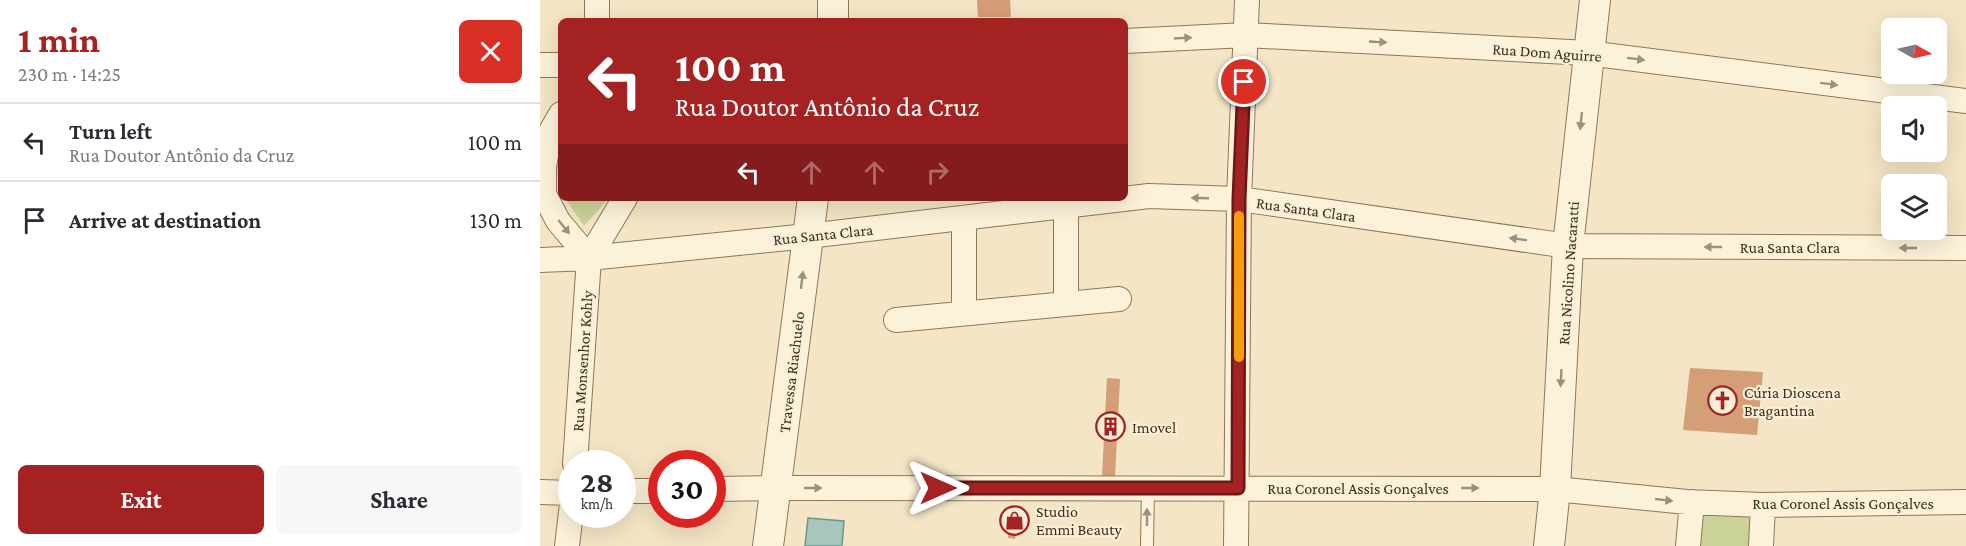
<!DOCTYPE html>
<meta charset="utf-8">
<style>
body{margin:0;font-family:"Crimson Pro",serif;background:#f7f7f7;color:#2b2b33;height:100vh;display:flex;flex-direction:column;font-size:22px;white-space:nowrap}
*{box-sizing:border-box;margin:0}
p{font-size:20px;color:#7c7c81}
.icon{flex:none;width:33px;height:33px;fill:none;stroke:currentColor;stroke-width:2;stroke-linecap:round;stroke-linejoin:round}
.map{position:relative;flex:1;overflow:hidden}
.details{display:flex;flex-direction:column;background:#fff;width:540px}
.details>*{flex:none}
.hud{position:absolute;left:18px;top:18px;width:570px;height:183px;border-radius:9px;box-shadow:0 6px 24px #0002;background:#a52223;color:#fff;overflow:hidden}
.needle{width:39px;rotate:98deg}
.fabs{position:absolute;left:1341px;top:18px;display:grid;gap:12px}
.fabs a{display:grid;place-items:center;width:66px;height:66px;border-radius:9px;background:#fff;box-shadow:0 6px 24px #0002;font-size:30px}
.speed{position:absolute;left:18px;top:450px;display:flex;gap:12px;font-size:30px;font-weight:700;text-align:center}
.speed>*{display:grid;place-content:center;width:78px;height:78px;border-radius:50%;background:#fff;box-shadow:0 6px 24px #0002;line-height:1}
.speed small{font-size:15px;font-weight:400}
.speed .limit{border:9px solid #d22;background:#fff;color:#111}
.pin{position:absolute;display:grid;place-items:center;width:51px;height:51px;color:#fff;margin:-26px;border:3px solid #fff;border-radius:50%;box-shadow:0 2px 6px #0007}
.me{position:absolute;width:66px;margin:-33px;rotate:90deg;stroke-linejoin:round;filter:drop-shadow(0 0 4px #0008)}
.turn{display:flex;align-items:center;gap:21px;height:126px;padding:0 18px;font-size:27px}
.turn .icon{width:78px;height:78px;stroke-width:2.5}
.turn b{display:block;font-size:42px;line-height:51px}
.lanes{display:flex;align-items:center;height:57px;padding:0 18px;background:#0003;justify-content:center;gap:30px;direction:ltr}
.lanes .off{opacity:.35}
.round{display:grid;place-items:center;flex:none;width:63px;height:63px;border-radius:9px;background:#f7f7f7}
.headline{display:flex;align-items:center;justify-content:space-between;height:102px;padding:0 18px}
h1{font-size:36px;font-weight:700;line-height:45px;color:#a52223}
.cta{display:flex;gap:12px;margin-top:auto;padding:12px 18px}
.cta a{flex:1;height:69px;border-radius:9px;background:#a52223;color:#fff;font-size:24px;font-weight:700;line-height:69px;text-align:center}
.cta a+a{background:#f7f7f7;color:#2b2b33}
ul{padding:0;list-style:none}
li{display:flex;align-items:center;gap:18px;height:78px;padding:0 18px;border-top:2px solid #e1e1e2}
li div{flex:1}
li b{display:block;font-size:22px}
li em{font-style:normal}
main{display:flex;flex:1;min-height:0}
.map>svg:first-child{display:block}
</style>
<main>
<section class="details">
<div class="headline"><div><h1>1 min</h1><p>230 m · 14:25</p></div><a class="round" style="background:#d93025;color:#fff"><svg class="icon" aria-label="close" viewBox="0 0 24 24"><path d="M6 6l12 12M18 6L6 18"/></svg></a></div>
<ul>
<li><svg class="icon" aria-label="left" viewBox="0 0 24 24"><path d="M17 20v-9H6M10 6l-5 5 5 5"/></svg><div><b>Turn left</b><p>Rua Doutor Antônio da Cruz</p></div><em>100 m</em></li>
<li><svg class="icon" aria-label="arrive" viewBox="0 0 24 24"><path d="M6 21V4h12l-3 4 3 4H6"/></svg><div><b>Arrive at destination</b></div><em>130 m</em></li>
</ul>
<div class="cta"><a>Exit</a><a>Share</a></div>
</section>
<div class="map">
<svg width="1426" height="546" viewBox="0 0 1426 546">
<rect width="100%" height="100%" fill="#f3e5c5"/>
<path fill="#cbd297" d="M21 130V193L19 189 14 149Z
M25 198H69L44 226Z
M1158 509 1219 512 1217 546H1155Z"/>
<path fill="#a7c6bd" stroke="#6c958b" stroke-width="1.5" d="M268 518 304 521 302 546H265Z"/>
<path fill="#d49e77" d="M437 0H470L471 17H438Z
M1150 368 1223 372 1217 435 1143 430Z
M567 378 580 379 575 476H562Z
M470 507 482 510 475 539 468 538Z"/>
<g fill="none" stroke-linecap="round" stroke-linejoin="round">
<defs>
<path id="service" d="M607 546 608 488"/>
<path id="minor" d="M57 21V0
M585 41 706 35 1048 53 1426 101
M0 65H21
M21 114 10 133 4 167V194L18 221 49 258
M526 206V304
M0 260 49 258 268 236 609 196 699 199 1028 246 1426 248
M424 313V218
M356 320 579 299
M35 464 49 258 85 198
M172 489 236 488 1015 489 1147 502 1223 505 1426 502
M82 491H122
M0 492 32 493
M27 546 32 504
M696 546 699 199 707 0
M1148 546 1152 502
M1221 546 1223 505"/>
<path id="tertiary" d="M293 0V21
M228 546 273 198
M1009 546 1015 489 1028 246 1055 0"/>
</defs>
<use href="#service" stroke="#907659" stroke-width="14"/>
<use href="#minor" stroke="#907659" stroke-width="26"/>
<use href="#tertiary" stroke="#907659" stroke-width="32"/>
<use href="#service" stroke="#fcf2da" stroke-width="12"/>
<use href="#minor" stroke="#fcf2da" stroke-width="24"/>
<use href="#tertiary" stroke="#fcf2da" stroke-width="30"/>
</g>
<defs><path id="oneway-solid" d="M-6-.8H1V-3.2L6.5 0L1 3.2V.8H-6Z" transform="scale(1.5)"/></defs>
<g fill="#9e907c">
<use href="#oneway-solid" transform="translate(643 38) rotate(-3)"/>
<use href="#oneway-solid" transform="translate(838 42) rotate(3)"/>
<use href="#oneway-solid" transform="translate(1096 59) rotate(7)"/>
<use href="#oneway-solid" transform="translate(1289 84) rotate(7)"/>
<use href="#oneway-solid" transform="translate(1041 121) rotate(96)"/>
<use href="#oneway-solid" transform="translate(660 198) rotate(-178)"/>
<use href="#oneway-solid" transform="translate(24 227) rotate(51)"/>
<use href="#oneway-solid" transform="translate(978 239) rotate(-172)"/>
<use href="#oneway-solid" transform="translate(1173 247) rotate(-180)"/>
<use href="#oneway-solid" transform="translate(1368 248) rotate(-180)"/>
<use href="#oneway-solid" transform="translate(262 280) rotate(-83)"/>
<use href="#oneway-solid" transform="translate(1021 378) rotate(93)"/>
<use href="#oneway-solid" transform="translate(273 488)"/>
<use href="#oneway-solid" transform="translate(930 488)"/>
<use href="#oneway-solid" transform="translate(1124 500) rotate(6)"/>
<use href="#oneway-solid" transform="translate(607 517) rotate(-90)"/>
</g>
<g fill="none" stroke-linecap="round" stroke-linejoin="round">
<defs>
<path id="route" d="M398 488H698L699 199 704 82"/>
</defs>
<use href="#route" stroke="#6b1617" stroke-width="15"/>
<use href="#route" stroke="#a52223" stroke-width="10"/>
<path stroke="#f59e0b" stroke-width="10" d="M699 357V216"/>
</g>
<defs>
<symbol id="church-ring" viewBox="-11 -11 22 22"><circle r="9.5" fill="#f9efd6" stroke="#a52223" stroke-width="1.5"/><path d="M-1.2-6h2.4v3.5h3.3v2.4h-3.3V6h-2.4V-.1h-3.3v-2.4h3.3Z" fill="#a52223"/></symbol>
<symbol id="building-ring" viewBox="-11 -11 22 22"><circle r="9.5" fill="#f9efd6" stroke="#a52223" stroke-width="1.5"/><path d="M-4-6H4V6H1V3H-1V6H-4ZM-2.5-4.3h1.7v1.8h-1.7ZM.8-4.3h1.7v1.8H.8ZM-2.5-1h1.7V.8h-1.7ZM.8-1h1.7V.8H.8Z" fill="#a52223"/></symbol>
<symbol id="shop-ring" viewBox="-11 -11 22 22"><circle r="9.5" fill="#f9efd6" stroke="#a52223" stroke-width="1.5"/><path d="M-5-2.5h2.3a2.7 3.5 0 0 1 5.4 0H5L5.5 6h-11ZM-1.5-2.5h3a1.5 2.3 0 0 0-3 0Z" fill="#a52223"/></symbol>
</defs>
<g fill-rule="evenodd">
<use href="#church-ring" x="1166" y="384" width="33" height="33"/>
<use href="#building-ring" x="554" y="410" width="33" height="33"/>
<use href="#shop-ring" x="458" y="504" width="33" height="33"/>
</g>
<g text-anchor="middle" stroke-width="4.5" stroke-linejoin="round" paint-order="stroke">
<g font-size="16" fill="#3f2e1e" stroke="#f9efd6">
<text transform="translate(1007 52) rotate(4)" y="6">Rua Dom Aguirre</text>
<text transform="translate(766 209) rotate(8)" y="6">Rua Santa Clara</text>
<text transform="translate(283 234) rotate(-6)" y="6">Rua Santa Clara</text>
<text x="1250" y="253">Rua Santa Clara</text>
<text transform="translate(1028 273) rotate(-86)" y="6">Rua Nicolino Nacaratti</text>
<text transform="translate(42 361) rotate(-86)" y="6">Rua Monsenhor Kohly</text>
<text transform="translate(251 372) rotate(-83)" y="6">Travessa Riachuelo</text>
<text x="818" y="494">Rua Coronel Assis Gonçalves</text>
<text x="1303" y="509">Rua Coronel Assis Gonçalves</text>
</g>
<g font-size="16" fill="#3f2e1e" stroke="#f9efd6" text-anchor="start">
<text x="1204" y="398">Cúria Dioscena<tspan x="1204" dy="18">Bragantina</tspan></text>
<text x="592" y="433">Imovel</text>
<text x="496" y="517">Studio<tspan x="496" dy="18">Emmi Beauty</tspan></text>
</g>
</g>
</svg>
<div class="fabs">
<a><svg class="needle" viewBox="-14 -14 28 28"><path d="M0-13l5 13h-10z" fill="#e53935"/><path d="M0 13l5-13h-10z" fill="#7c7c81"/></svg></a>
<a><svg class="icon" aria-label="sound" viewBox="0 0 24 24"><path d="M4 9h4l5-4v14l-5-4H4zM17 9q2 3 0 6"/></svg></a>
<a><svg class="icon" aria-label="layers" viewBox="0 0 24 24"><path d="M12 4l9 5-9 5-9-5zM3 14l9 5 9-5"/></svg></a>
</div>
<div class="speed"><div>28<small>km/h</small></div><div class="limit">30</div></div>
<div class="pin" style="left:704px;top:82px;background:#d93025"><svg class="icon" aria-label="arrive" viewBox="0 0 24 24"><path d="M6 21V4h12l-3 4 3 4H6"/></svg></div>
<svg class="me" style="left:398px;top:488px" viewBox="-20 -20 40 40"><path d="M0-17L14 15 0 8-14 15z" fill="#a52223" stroke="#fff" stroke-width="4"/></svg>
<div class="hud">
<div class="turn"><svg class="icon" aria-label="left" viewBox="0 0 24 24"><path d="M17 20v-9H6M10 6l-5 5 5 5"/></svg><div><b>100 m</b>Rua Doutor Antônio da Cruz</div></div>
<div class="lanes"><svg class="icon" aria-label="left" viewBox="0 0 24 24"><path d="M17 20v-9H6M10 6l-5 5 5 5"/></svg><svg class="icon off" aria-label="ahead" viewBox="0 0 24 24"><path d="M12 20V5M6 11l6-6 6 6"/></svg><svg class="icon off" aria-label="ahead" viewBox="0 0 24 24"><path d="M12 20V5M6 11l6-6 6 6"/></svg><svg class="icon off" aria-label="right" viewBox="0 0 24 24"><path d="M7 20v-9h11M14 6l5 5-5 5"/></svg></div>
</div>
</div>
</main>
